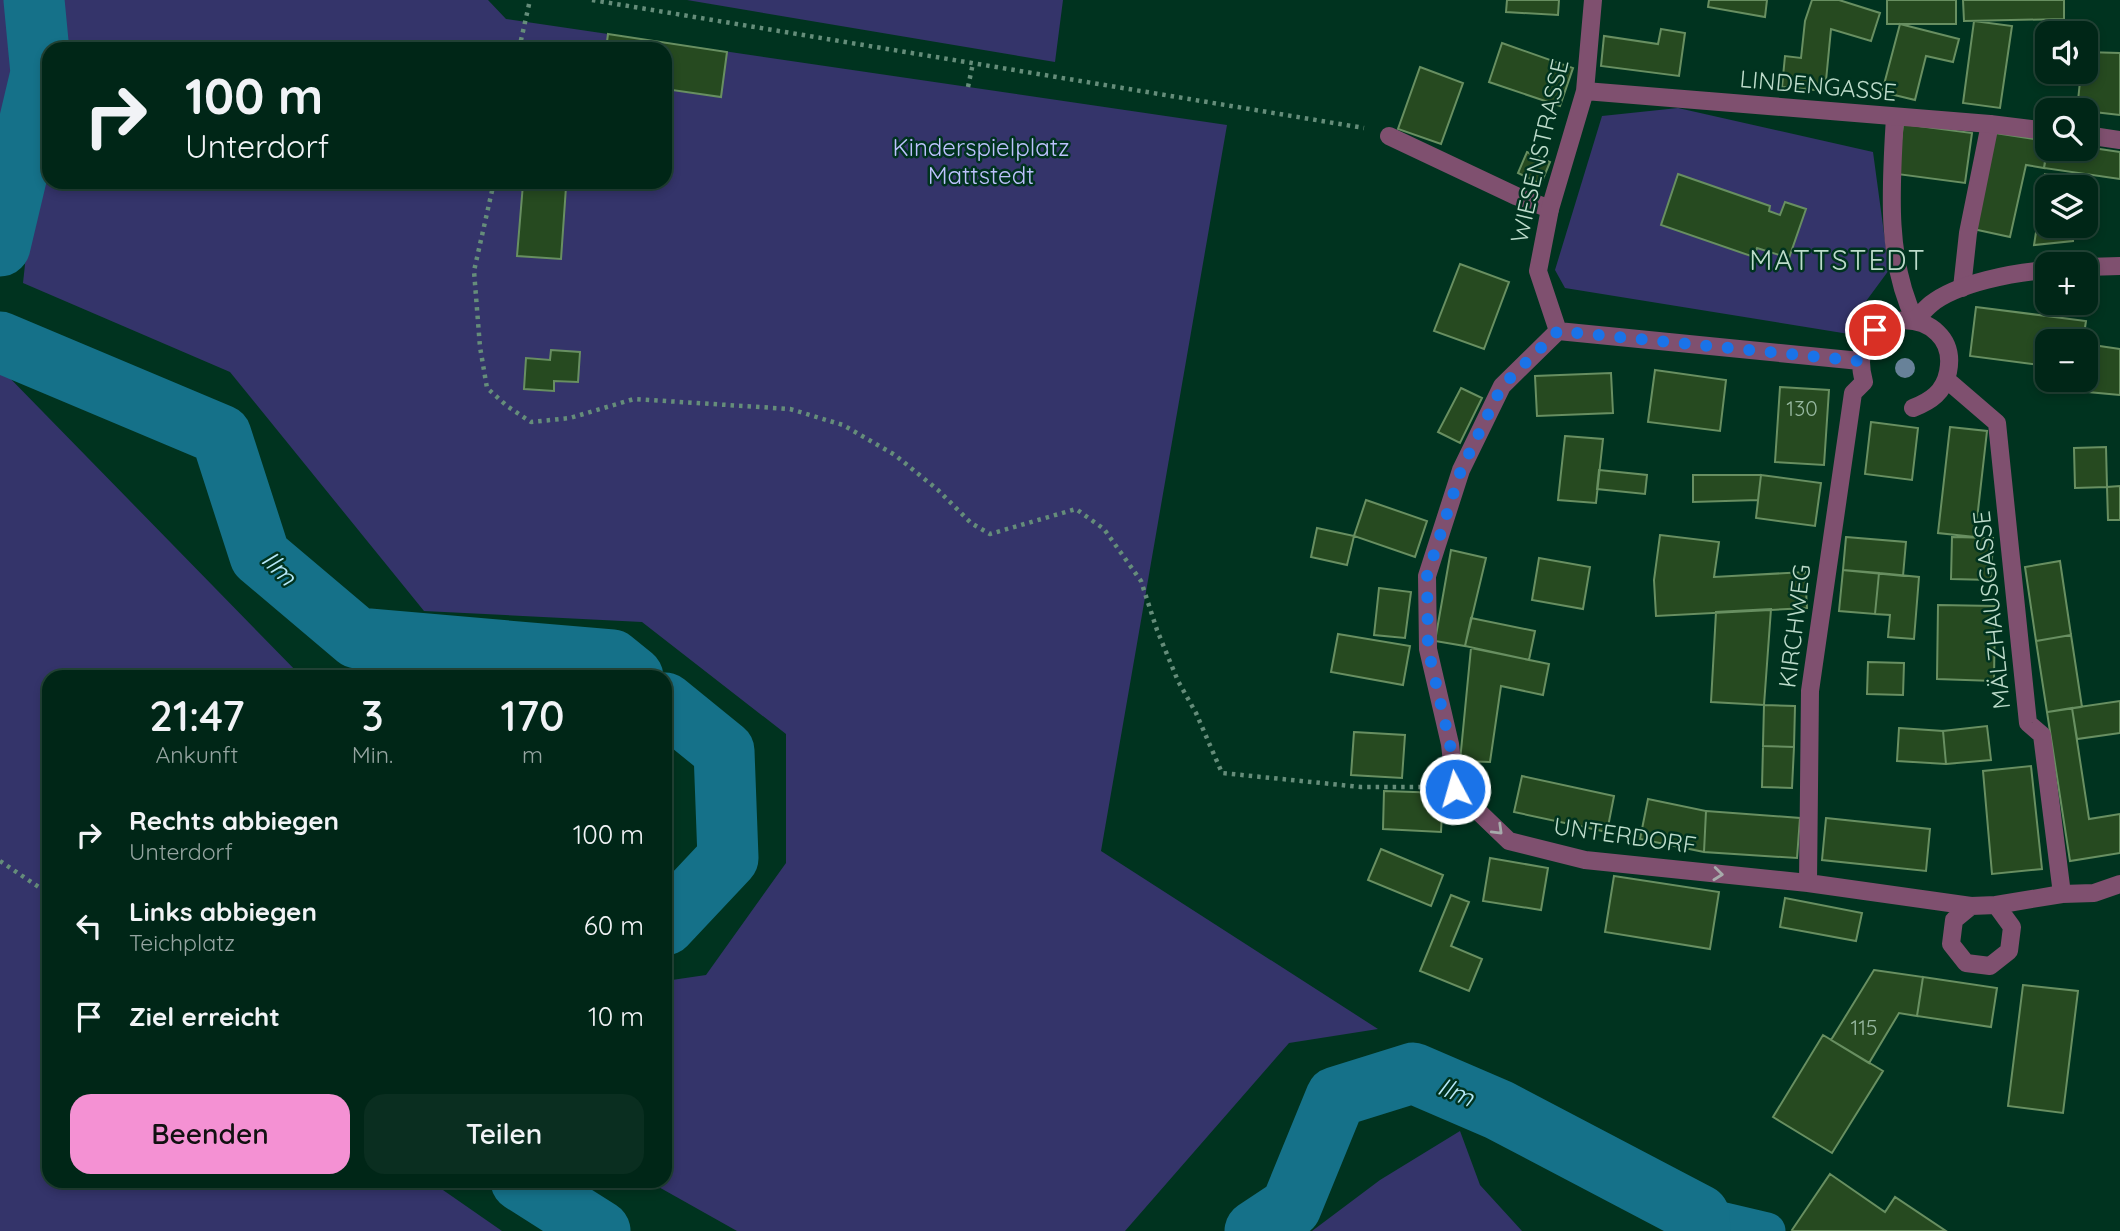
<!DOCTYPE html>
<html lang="de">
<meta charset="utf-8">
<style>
body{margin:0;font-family:Quicksand,sans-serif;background:#0a2e20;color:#f1f3f6;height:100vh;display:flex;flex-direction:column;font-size:26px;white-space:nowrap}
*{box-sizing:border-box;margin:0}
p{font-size:23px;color:#95a5a1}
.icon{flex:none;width:38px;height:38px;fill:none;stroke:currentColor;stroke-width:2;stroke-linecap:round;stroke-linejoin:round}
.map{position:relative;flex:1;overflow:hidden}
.details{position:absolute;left:42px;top:670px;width:630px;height:518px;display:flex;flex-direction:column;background:#002617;border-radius:21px;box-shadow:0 4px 10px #0003,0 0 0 2px #224336}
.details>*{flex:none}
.top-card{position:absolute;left:42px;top:42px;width:630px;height:147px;border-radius:21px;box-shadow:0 4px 10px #0003,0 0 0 2px #224336;background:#002617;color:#f1f3f6;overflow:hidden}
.fabs{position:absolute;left:2035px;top:21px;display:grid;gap:14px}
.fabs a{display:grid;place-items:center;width:63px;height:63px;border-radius:14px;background:#002617;box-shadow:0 4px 10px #0003,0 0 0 2px #224336;font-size:35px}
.pin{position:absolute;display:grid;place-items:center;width:60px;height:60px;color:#fff;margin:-30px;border:4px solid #fff;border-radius:50%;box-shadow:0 2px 7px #0007}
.me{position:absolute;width:77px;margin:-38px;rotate:354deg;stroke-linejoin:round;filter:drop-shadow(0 0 5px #0008)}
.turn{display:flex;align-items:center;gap:24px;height:147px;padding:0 28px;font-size:32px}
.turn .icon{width:91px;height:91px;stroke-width:2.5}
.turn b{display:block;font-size:49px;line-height:60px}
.eta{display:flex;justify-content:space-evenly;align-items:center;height:119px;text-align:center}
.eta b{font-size:42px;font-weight:600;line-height:49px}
.button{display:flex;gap:14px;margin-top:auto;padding:14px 28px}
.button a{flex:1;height:80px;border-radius:21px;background:#f491d3;color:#111;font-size:28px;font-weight:600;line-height:80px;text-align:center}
.button a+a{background:#0a2e20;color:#f1f3f6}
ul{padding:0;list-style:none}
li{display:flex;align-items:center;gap:21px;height:91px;padding:0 28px}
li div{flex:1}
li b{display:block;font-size:26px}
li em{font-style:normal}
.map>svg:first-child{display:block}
</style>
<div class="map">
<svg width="2120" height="1231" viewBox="0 0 2120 1231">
<rect width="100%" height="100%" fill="#00331f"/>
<path fill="#34346a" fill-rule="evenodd" d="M0 0H25L31 70 0 201Z
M39 0H488L506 19 1227 125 1101 851 1378 1029 1289 1043 1125 1231H737L648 1181H665V981L706 975 786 863V734L642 622 424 611 230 372 23 283 46 73ZM49 49H665V182H49Z
M687 0H1063L1055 62Z
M1678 108 1873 152 1889 270 1861 308 1855 335 1565 288 1555 270 1602 116Z
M0 368 302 677H49V1181H430L502 1231H0Z
M1460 1131 1480 1185 1522 1231H1312L1380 1180Z"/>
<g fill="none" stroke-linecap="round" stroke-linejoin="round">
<path stroke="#157189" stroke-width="37" d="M1699 1215 1767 1231"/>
<path stroke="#157189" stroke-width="61" d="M0 246 41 73 34 0
M0 342 221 435 260 556 357 638 612 660 633 677
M665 703 724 751 728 858 665 925
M521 1181 600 1231
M1255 1231 1291 1207 1336 1097 1413 1073 1499 1110 1699 1215 1700 1231"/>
</g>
<path fill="#264a20" stroke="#688f61" stroke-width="2" d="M1507 0H1559L1558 15 1506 12Z
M1709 0H1767L1765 17 1708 7Z
M1812 0H1839L1880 13 1871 41 1831 29 1825 91 1782 87 1785 56 1801 58 1805 21Z
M1887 0H1956V24H1887Z
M1963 0H2064V19L1964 21Z
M1974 21 2012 26 2000 108 1963 103Z
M1900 24 1959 39 1953 62 1926 56 1915 100 1882 92Z
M1661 29 1685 33 1679 76 1601 66 1604 36 1658 44Z
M608 34 727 52 721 97 665 89V49H606Z
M1502 43 1573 68 1560 106 1489 82Z
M2086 52 2120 53V115L2077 110 2081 72H2086Z
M1420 67 1463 83 1441 144 1398 129Z
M1903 124 1972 133 1965 183 1897 174Z
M1995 133 2048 141 2044 168 2026 165 2010 237 1973 229Z
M2048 147 2086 149V147L2120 152V179L2044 168Z
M1527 152 1550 162 1541 184 1518 173Z
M1678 174 1770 206 1769 211 1780 215 1785 202 1806 209 1789 258 1757 248 1754 257 1661 225Z
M2045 174 2077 178 2076 187H2048V226H2074L2073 241 2034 245Z
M523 184 566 187 561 259 517 256Z
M1460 264 1509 282 1484 349 1434 331Z
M1976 307 2086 321 2083 341H2048V366L1970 356Z
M2086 344 2120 349V395L2077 391 2078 380H2086Z
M551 350 580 352 578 382 554 381V391L524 389 526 358 550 360Z
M1655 370 1726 380 1720 431 1648 422Z
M1611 373 1613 413 1537 416 1535 376Z
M1780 387 1829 390 1824 465 1775 462Z
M1461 388 1482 398 1460 443 1438 432Z
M1871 422 1918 428 1912 480 1865 474Z
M1950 427 1987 431 1975 537 1938 533Z
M1565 436 1603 439 1596 503 1558 500Z
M2106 447 2107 487 2075 488 2074 448Z
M1599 470 1647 475 1645 494 1597 489Z
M1693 475H1761L1758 500 1693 502Z
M1761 475 1821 483 1815 526 1756 518Z
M2120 486V520H2108L2107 487Z
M1366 500 1427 521 1415 557 1354 536Z
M1317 528 1354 536 1347 565 1311 557Z
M1660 535 1719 542 1714 577 1805 572 1807 608 1656 616 1654 580Z
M1846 537 1906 542 1903 576 1843 570Z
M1952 537 1993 538 1991 580 1951 579Z
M1451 550 1486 558 1465 646 1435 641Z
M1539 558 1590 567 1583 609 1532 600Z
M2060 561 2071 635 2036 641 2025 567Z
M1843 570 1879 573 1875 614 1839 611Z
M1879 573 1919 577 1914 639 1888 637 1890 615 1875 614Z
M1379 588 1411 592 1405 638 1374 635Z
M1938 605 1995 606 1994 681 1937 679Z
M1771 609 1764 705 1711 702 1716 612Z
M1471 618 1535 631 1529 660 1465 646Z
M1338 634 1410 646 1403 685 1331 672Z
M2071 635 2082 707 2047 712 2036 641Z
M1471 648 1549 664 1543 695 1501 686 1490 762 1460 761Z
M1868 662 1904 663 1903 695 1867 694Z
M2120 701V733L2077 739 2072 708Z
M1764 705 1795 706 1794 747 1763 746Z
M2072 708 2089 819 2120 814V853L2070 861 2047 712Z
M1987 726 1991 760 1946 764 1943 731Z
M1899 728 1943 731 1946 764 1897 761Z
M1354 732 1405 735 1402 778 1351 775Z
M1763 746 1794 747 1792 788 1762 787Z
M2031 766 2042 869 1992 874 1983 771Z
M1522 776 1614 796 1607 832 1514 812Z
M1384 791 1443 793 1441 832 1383 829Z
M1648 799 1706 811 1704 852 1640 839Z
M1706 811 1800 818 1797 858 1704 852Z
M1826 818 1930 829 1926 871 1822 860Z
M1381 849 1443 875 1431 906 1368 880Z
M1490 858 1548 868 1541 910 1483 901Z
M1614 876 1719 892 1710 949 1605 932Z
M1451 895 1469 902 1451 946 1482 959 1469 991 1420 971Z
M1785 898 1862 913 1856 941 1780 927Z
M1874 970 1923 977 1917 1016 1899 1013 1869 1063 1831 1040Z
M1923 977 1997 988 1991 1027 1917 1016Z
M2023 985 2078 991 2063 1113 2008 1106Z
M1823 1035 1883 1071 1832 1153 1773 1117Z
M1830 1174 1885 1212 1895 1197 1946 1231H1794L1792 1230Z"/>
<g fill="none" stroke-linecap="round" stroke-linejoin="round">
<path stroke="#658d7a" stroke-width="4.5" stroke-dasharray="3.5 5" stroke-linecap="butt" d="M592 0 1364 128
M519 49 530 0
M968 87 973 63
M494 182 474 271 480 347 487 388 507 406 531 422 570 418 634 399 790 409 843 425 895 455 938 490 971 523 990 534 1076 509 1104 529 1141 581 1157 630 1178 681 1196 713 1222 773 1361 787H1429
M0 861 49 894"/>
<path stroke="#7f506f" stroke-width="18" d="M1895 117C1891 184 1885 259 1915 320
M1389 136 1516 196 1550 209
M1962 288 1968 233 1990 124"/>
<path stroke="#7f506f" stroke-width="18" d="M1593 0 1585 91 1550 209 1538 271 1558 331 1860 361
M1585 91 1990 124 2048 131
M2086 135 2120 140
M2086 267 2120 266
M1915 320C1920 315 1925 309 1931 304 1957 283 2015 272 2048 270
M1558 331 1502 386 1461 470 1427 576 1428 649 1450 744 1455 789 1509 841 1585 860 1808 883 1971 906 1996 905 2012 927 2009 951 1990 966 1966 963 1951 944 1954 920 1971 906
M1947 380 1997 423 2028 723 2042 735 2062 894
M1808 883 1810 691 1853 393 1864 382C1841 300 1962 303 1948 372 1944 392 1931 401 1913 408
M1996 905 2062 894 2094 893 2120 884"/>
</g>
<circle fill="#688299" cx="1905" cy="368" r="10"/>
<defs><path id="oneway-chevron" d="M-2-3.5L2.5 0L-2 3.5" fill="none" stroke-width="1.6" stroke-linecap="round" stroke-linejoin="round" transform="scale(1.75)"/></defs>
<g stroke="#a7abab">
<use href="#oneway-chevron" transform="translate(1498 830) rotate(44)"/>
<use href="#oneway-chevron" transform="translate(1718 874) rotate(6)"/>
</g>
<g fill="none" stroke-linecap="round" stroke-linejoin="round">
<path stroke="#1a73e8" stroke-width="12" stroke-dasharray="0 21.6" d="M1455 789 1450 744 1428 649 1427 576 1461 470 1502 386 1558 331 1860 361 1866 341 1875 330"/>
</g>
<g text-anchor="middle" stroke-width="5" stroke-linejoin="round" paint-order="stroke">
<g font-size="21" fill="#97b8a0">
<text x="1802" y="416">130</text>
<text x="1864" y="1035">115</text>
</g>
<g font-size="24" fill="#bddccb" stroke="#00331f">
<text transform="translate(1818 86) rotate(5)" y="8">LINDENGASSE</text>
<text transform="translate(1540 151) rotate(-77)" y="8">WIESENSTRASSE</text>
<text transform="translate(1992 610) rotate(-96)" y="8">MÄLZHAUSGASSE</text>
<text transform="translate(1795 626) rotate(-83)" y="8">KIRCHWEG</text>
<text transform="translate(1625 836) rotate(8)" y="8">UNTERDORF</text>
</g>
<g font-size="24" fill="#bdc2fd" stroke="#00331f">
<text x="981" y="156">Kinderspielplatz<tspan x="981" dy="28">Mattstedt</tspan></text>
</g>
<g font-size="26" font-style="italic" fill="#b7e9fa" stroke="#00331f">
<text transform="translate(279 568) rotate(45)" y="9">Ilm</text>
<text transform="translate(1456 1092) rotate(23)" y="9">Ilm</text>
</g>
<g font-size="28" letter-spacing="2" fill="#bddccb" stroke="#00331f">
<text x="1838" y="270">MATTSTEDT</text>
</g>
</g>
</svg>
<div class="fabs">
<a><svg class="icon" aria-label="sound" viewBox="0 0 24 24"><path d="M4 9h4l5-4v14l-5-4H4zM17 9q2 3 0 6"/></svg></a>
<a><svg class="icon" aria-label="search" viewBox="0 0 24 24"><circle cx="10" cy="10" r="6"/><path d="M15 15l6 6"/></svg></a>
<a><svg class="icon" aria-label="layers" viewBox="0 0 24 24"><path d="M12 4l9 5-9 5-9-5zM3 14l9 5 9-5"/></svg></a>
<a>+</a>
<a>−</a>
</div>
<div class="pin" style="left:1875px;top:330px;background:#d93025"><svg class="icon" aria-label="arrive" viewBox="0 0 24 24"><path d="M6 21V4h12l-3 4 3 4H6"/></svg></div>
<svg class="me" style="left:1455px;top:789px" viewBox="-20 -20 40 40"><circle r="17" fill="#1a73e8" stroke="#fff" stroke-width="3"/><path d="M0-11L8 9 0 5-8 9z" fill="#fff"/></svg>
<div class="top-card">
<div class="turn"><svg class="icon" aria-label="right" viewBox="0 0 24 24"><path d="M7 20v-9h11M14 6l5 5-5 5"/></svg><div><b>100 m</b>Unterdorf</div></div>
</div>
<section class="details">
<div class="eta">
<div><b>21:47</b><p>Ankunft</p></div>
<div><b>3</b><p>Min.</p></div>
<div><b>170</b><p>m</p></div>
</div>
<ul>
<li><svg class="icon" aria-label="right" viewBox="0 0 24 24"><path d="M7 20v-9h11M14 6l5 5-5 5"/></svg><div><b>Rechts abbiegen</b><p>Unterdorf</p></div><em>100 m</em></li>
<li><svg class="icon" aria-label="left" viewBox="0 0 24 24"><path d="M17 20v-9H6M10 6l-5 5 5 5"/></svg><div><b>Links abbiegen</b><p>Teichplatz</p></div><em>60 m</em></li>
<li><svg class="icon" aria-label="arrive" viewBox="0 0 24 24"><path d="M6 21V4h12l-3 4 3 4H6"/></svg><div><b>Ziel erreicht</b></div><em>10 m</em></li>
</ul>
<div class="button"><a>Beenden</a><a>Teilen</a></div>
</section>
</div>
